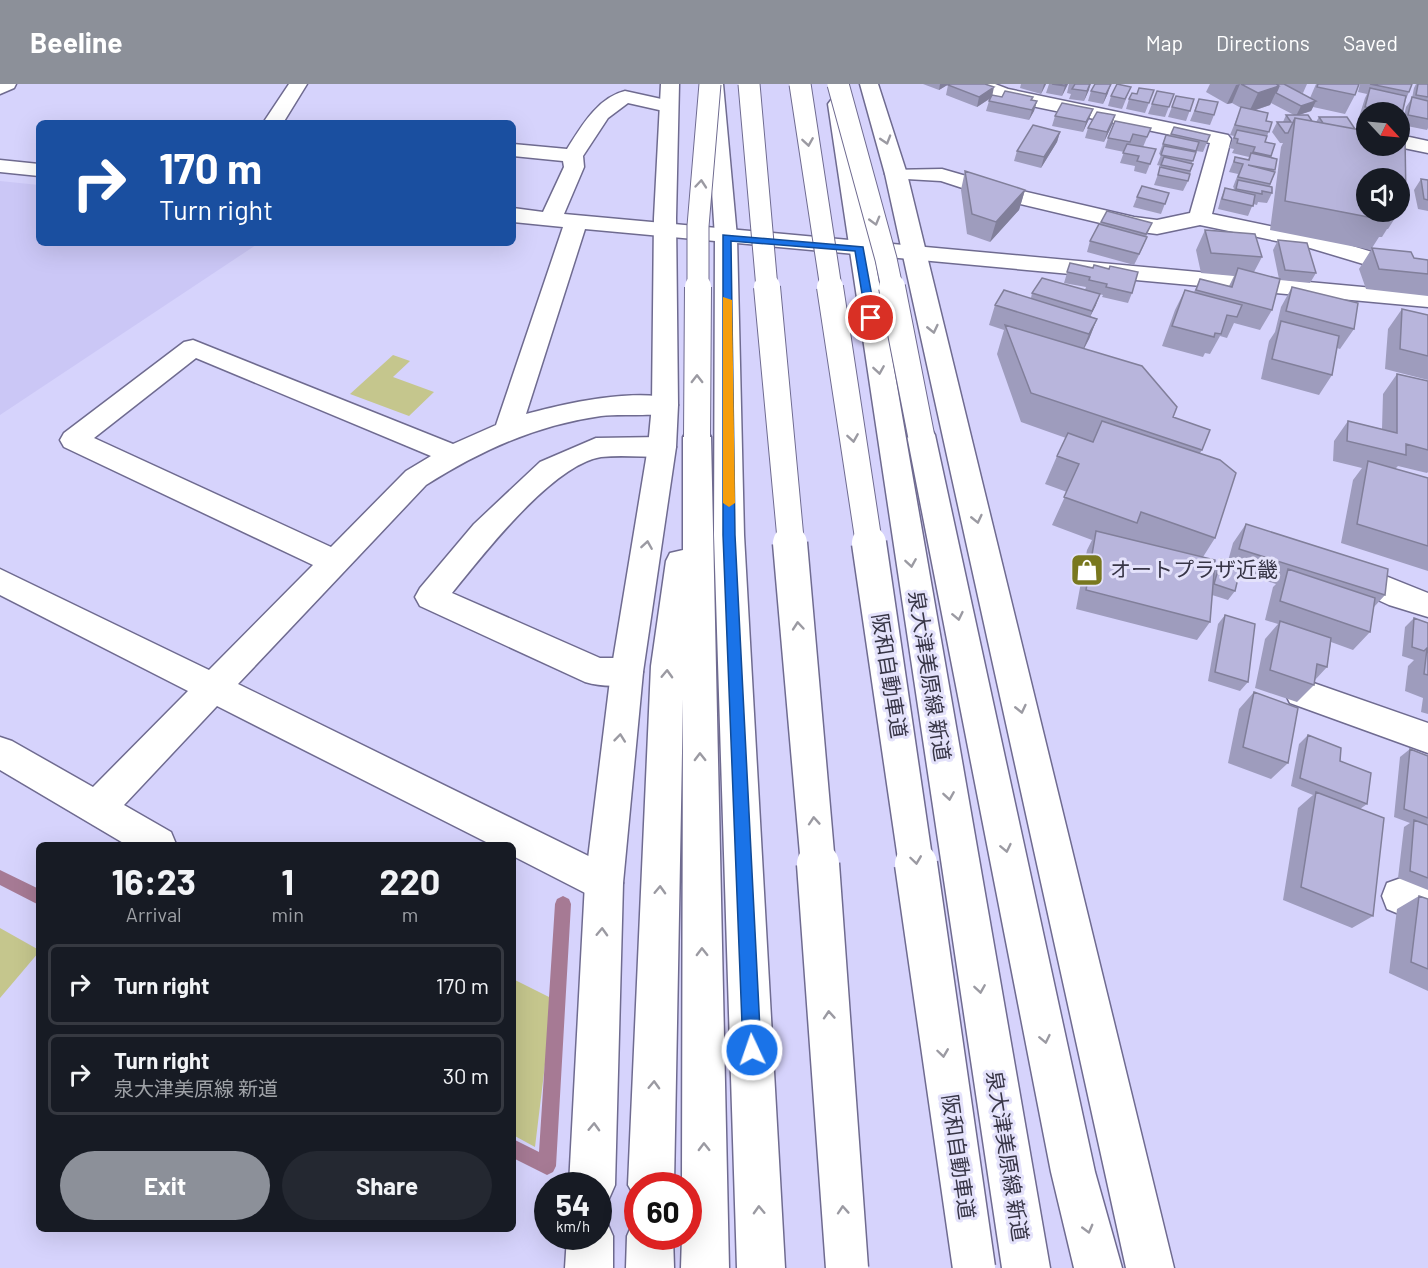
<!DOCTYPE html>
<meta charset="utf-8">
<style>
body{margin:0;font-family:Barlow,"Noto Sans JP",sans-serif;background:#242831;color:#f1f3f6;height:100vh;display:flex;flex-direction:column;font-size:22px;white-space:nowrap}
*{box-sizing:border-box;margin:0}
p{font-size:20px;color:#9ea1a6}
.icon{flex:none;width:33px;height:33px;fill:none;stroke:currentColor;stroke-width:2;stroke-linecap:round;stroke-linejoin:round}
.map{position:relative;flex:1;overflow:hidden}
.drawer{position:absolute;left:36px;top:758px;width:480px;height:390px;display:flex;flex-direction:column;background:#171b24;border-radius:9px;box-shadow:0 6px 24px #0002}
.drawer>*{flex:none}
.guide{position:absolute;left:36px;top:36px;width:480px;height:126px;border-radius:9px;box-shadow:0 6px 24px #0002;background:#1a4fa0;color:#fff;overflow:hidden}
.needle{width:39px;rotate:116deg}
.tools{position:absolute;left:1356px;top:18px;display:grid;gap:12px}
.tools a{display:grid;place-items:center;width:54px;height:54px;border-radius:50%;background:#171b24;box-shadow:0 6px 24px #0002;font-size:30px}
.speed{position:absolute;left:534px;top:1088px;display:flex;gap:12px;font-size:30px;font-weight:700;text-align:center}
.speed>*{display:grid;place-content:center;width:78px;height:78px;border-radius:50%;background:#171b24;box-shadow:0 6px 24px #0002;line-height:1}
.speed small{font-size:15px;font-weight:400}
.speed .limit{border:9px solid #d22;background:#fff;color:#111}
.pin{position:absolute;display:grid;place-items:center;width:51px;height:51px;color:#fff;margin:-26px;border:3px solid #fff;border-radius:50%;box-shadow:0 2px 6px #0007}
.me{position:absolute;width:66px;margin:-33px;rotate:357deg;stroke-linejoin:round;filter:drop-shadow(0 0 4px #0008)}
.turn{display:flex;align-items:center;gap:21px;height:126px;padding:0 24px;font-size:27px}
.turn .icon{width:78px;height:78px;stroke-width:2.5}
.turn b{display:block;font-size:42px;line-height:51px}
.eta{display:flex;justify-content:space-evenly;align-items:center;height:102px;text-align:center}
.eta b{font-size:36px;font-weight:700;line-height:42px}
.action{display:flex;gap:12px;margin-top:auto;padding:12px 24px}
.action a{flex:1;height:69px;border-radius:36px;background:#8c9099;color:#fff;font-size:24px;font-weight:700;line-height:69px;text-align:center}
.action a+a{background:#242831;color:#f1f3f6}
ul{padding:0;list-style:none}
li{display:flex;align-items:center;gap:18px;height:81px;margin:0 12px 9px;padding:0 12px;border:3px solid #363941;border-radius:9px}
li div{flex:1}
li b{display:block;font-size:22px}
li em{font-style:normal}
header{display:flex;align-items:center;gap:36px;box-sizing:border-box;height:84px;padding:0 30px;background:#8c9099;color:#fff}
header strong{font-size:28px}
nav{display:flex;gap:33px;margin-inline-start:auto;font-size:21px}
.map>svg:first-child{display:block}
</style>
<header>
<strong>Beeline</strong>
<nav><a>Map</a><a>Directions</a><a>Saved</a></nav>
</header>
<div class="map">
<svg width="1428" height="1184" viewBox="0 0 1428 1184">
<rect width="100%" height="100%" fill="#d6d3fc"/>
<path fill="#cbc7f6" d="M0 97 39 101V159H259L0 331Z"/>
<path fill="#c5c68d" d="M393 271 410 277 393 293 434 308 409 332 350 310Z
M0 844 39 866V868L0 914Z
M513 895 553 915 535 1063 513 1051Z"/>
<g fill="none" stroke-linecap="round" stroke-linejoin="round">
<path fill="#a67a94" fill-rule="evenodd" d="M0 786 39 805V821L0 801Z
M563 812 569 815 571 820 556 1082 553 1088 547 1091 513 1074V1055L539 1068 555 820 557 815Z"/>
<defs>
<path id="minor" d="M0 0H16L14 4 0 10Z
M289 0H307L283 39H263Z
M969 0H995L1008 5 1228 51 1231 55 1212 130 1323 153 1418 182 1422 187 1418 192 1410 194 1310 164 1200 141 1157 150 1134 147 987 112 941 97 889 94 885 90 889 86 942 85 1001 102 1134 133 1157 136 1190 129 1210 59 1003 16 971 4Z
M625 7 675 18 678 22 675 26 668 28 628 19 608 34 583 72 584 83 564 130 1428 209V223L585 145 526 330C566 319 634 304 674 315L678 321 674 327C651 334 625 329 601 332 536 341 480 367 426 401L238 600 617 786 623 799 617 812 604 817 591 812 513 772V760H490L217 622 124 721 171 748 176 760H125L0 686V653L12 657 93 703 188 607 0 511V485L209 586 313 481 64 363 60 356 64 349 184 258 193 256 453 360 496 341 563 143 513 138V124L543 128 564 83 563 77 513 72V60L567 65C581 43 597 14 625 7ZM196 274 431 372 406 387 331 463 94 354Z
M1400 51 1428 57V69L1394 62H1400Z
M0 76 39 80V92L0 88Z
M662 353 672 356 676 363 672 370 662 373C642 373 621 371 601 373 552 381 483 471 452 509L600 574H627L639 578 643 588 639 598C622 603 602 603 585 598L420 522 415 513 420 504 474 440 540 378 596 354Z
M1343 475 1428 509V533L1389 521 1332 495 1328 487 1332 479Z
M1302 595 1428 639V669L1290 619 1285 609 1290 599Z
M1401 794 1428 804V842L1387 825 1382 812 1387 799Z"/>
<path id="major" d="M661 0H679L676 134 678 321 676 363 643 588 623 799 615 1101 608 1117 598 1121V1101H569L585 799 611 588 648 363 652 321 654 134Z
M705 0H723L737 153 744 451 785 1184H737L714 451 715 153Z
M860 0H878L907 90 1174 1184H1126L885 90Z
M838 14 845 16 848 20 1050 1184H1002L828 20 831 16Z
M598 1132 606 1136 613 1152V1184H565L567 1152H598Z"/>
<path id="highway" d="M921 342 931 344 935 351 1095 1088 1122 1184H1074L1051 1088 907 351 911 344Z
M697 344 707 346 711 353 729 1184H681L682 1152H688V1101H682L683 615 674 1101H638V1118L628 1101 651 582 666 477 670 469 683 466V353L687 346Z
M638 1134V1152H673L674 1184H626L627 1152 634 1136Z"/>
</defs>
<use href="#minor" stroke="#6f6b90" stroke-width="3"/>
<use href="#major" stroke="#6f6b90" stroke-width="3"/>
<use href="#highway" stroke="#6f6b90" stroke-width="3"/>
<use href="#minor" fill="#fff" fill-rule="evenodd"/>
<use href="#major" fill="#fff" fill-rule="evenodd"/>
<use href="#highway" fill="#fff" fill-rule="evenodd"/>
<defs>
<path id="highway-bridge-far3" d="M749 0 767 204
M800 0 831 204
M838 0 886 175 892 204
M698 204V142L710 0"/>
<path id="highway-bridge-far2" d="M767 203 791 460
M830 203 869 460
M892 203 921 351
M697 353 698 203"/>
<path id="highway-bridge-far1" d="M790 459 818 781
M869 459 916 781"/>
<path id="highway-bridge" d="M818 780 847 1184
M916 780 974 1184"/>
</defs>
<use href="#highway-bridge-far3" stroke="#6f6b90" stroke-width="23" stroke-linecap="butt"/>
<use href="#highway-bridge-far2" stroke="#6f6b90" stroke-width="28" stroke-linecap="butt"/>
<use href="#highway-bridge-far1" stroke="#6f6b90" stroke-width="37" stroke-linecap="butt"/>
<use href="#highway-bridge" stroke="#6f6b90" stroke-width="45" stroke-linecap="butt"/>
<use href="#highway-bridge-far3" stroke="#fff" stroke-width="21"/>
<use href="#highway-bridge-far2" stroke="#fff" stroke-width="26"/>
<use href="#highway-bridge-far1" stroke="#fff" stroke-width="34"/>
<use href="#highway-bridge" stroke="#fff" stroke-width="42"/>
</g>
<path fill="#9e9cbd" d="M923 0H949L939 6Z
M1021 0H1046L1041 10 1020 4Z
M1049 0H1068L1062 12 1046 9Z
M1069 0H1091L1084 17 1069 15 1071 10 1067 9Z
M1210 0H1307L1303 9 1299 8 1310 14 1316 0H1359L1355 11 1345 30 1313 23 1311 27 1298 31H1308L1312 37 1316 38 1319 33H1347L1355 45 1366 47V62H1400V53L1405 54 1406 116 1400 127V94H1366V128H1399L1388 145H1387L1382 153H1379L1372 164 1411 168 1414 174 1428 176V212L1366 205 1359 185 1371 166 1270 146 1281 63 1283 59H1280L1272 48 1277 38H1283L1286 31H1294L1271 19 1270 21 1256 26 1268 29 1266 37 1272 38 1265 58 1275 60 1271 73 1277 75 1274 88H1275L1270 102 1272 103V109L1267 119 1258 118 1257 121 1253 120 1248 132 1218 125 1221 114 1225 104 1233 106 1234 104 1233 103 1238 90 1229 88 1235 73 1248 76 1249 73 1232 69 1234 65 1229 64 1234 52 1230 51 1241 24 1232 19 1227 20 1206 8Z
M1360 0H1410L1409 8 1406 15 1402 30 1400 35V28H1366V34L1359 33 1365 14 1367 10 1358 8Z
M1416 0H1428V44L1427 46 1402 41 1406 23 1412 14 1414 4Z
M948 1 1002 13 1037 17 1034 27 1029 36 986 27 989 17 991 14 977 23 946 11Z
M1131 3 1122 25 1108 22 1111 12Z
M1154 6 1145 29 1126 25 1129 15 1137 10Z
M1091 7 1108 9 1103 20 1088 17Z
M1157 7 1174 10 1165 33 1148 30Z
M1176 12 1194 15 1186 37 1168 33Z
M1199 15 1214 31 1210 41 1190 37Z
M1093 25 1089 35 1083 48 1052 42 1055 32Z
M1115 31 1112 41 1104 58 1085 54 1088 44Z
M1174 43 1210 51 1203 68 1196 67 1192 79 1193 80 1188 97 1183 107 1154 101 1161 82 1157 81 1161 71 1159 70 1166 51 1170 52Z
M1151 44 1143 63 1156 65 1146 90 1134 87 1135 82 1120 79 1124 68 1105 64 1108 54Z
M1060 48 1057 58 1041 84 1014 77 1017 67Z
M965 87 1025 106 1019 126 990 158 967 150 961 106Z
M1421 95 1428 96V127L1418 125 1414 106Z
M1169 109 1161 130 1133 123 1137 113Z
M1101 138 1152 139 1146 153H1147L1143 163 1134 181 1087 168 1090 157Z
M1205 146 1262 173 1254 188 1279 195 1273 166 1278 156 1316 189 1310 199 1280 196 1272 226 1260 246 1234 239 1227 254 1220 252 1210 270 1205 269 1203 273 1162 262 1175 226 1185 206 1194 208 1200 195 1229 202 1234 192 1201 189 1196 166Z
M1070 179 1132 209 1128 219 1102 213 1103 211 1091 208 1096 221 1090 232 1097 235 1089 255 1084 265 1173 333 1202 366 1200 369 1215 454 1203 473 1214 487 1221 475 1228 477 1233 459 1246 440 1385 511 1374 523 1370 548 1353 566 1331 558 1327 583 1315 596 1314 601 1297 618 1255 604 1265 555 1278 540 1265 536 1273 503 1276 500 1240 488 1235 507 1228 516 1212 511 1210 538 1197 556 1076 525 1087 466 1092 456 1052 441 1067 408 1045 400 1057 372 1066 354 1021 338 997 270 1004 246 989 241 995 221 1031 214 1032 209 1085 206 1086 203 1064 199Z
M1292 203 1354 245 1340 265 1337 264 1332 291 1319 311 1261 295 1269 257 1275 248 1281 223Z
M1402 225 1428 231V296L1385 285 1388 245Z
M1397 290 1428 297V388L1427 389 1398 382 1395 385 1428 394V487L1341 459 1353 396 1362 384 1333 377 1334 357 1348 337 1382 345 1383 310Z
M1225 531 1248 598 1240 607 1208 597 1218 540Z
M1414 534 1428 539V630L1421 628 1423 614 1405 607 1408 582 1414 576 1402 572 1405 543Z
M1254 608 1288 679 1271 695 1228 679 1239 625Z
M1308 651 1340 677 1367 720 1360 725 1373 832 1352 844 1283 816 1298 724 1313 711 1291 702 1299 660Z
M1410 665 1428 672V806L1398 794 1404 743 1410 739 1394 733 1400 673Z
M1419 812 1428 815V907L1389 889 1397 825Z"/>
<path fill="#817f9a" d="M940 0H949L939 6Z
M1044 0H1046L1041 10Z
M1066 0H1068L1062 12 1065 2Z
M1090 0 1089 6 1084 17 1087 7Z
M1111 0 1108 9 1103 20 1106 10Z
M1240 0 1232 19 1227 20 1236 1Z
M1279 2 1270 21 1249 28 1258 9Z
M994 3 992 13 977 23 979 13Z
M1037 17 1034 27 1029 36 1032 26Z
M1316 17 1311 27 1296 32 1301 22Z
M1093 25 1089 35 1083 48 1086 38Z
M1115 31 1112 41 1104 58 1107 48Z
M1060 48 1057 58 1041 84 1044 73Z
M1025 106 1019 126 990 158 996 138Z
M1100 210 1096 221 1088 237 1092 227Z
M1097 235 1089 255 1081 270 1089 250Z"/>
<path fill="#b8b5dc" stroke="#817f9a" stroke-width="1.5" d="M950 0H985L994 3 979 13 948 1Z
M1052 0H1066L1065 2Z
M1074 0H1090L1087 7 1072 5 1075 0Z
M1095 0H1111L1106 10 1091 7Z
M1117 0 1131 3 1125 15 1111 12Z
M1241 0H1276L1279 2 1258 9Z
M1276 0H1284L1316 17 1301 22 1276 9 1279 2Z
M1318 0H1359L1355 11 1317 3Z
M1370 0H1412L1409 8Z
M1418 0H1428V13L1416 11Z
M1139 4 1154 6 1149 19 1129 15 1132 9 1137 10Z
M1370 4 1406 12 1402 30H1400V28H1393L1365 23Z
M1005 7 1033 13 1031 16 1037 17 1032 26 989 17 992 11 1002 13Z
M1157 7 1174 10 1169 23 1152 20Z
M1176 12 1194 15 1190 27 1172 23Z
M1412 13 1428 17V35L1408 31Z
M1199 15 1218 18 1214 31 1195 27Z
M1062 19 1093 25 1086 38 1055 32Z
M1241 23 1268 29 1266 37 1272 38 1269 48 1235 41Z
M1097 28 1115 31 1107 48 1088 44Z
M1286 31H1308L1312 37 1295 34 1288 49H1285L1277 38H1291Z
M1319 33H1347L1355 45 1323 39Z
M1295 34 1366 47V62H1400V53L1405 54 1406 116 1400 115V124V94H1366V128H1389V137L1285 117Z
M1115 37 1151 44 1147 53 1133 50 1130 58 1108 54Z
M1033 41 1060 48 1044 73 1017 67Z
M1174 43 1210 51 1207 58 1171 50Z
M1237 46 1267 52 1265 58 1275 60 1271 72 1253 68 1255 63 1237 59 1238 55 1234 54Z
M1166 51 1199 58 1196 67 1163 60Z
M1127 60 1156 65 1150 80 1137 77 1139 72 1123 69Z
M1164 62 1196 68 1193 77 1161 71Z
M1251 69 1277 75 1275 86 1248 81 1275 88 1270 100 1238 93 1243 80 1234 78 1235 73 1249 76Z
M1164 73 1193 80 1190 87 1161 81Z
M1160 83 1190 90 1188 97 1158 91Z
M965 87 1025 106 996 138 972 130Z
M1421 95 1428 96V116L1424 115Z
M1238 96 1272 103V109L1262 107V110L1236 105Z
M1142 102 1169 109 1165 120 1137 113Z
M1225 104 1255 111 1253 122 1222 115Z
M1107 127 1152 139 1146 150 1101 138Z
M1099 140 1147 153 1139 170 1090 157Z
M1205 146 1255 150 1262 173 1211 169Z
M1278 156 1307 159 1316 189 1285 186Z
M1372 164 1411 168 1414 174 1428 176V190L1379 185Z
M1070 179 1093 184 1094 181 1109 185 1110 182 1138 188 1132 209 1106 203 1107 200 1089 196 1090 193 1067 188Z
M1238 184 1280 195 1272 226 1196 206 1200 195 1232 203Z
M1042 194 1100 210 1092 227 1032 209Z
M1292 203 1358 219 1354 245 1286 227Z
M1004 206 1097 235 1089 250 995 221Z
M1185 206 1242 221 1237 233 1227 231 1221 250 1215 249 1214 253 1172 242Z
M1402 225 1428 231V272L1400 265Z
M1281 237 1339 252 1332 291 1272 275Z
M1005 241 1142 282 1177 323 1173 333 1210 346 1202 366 1031 309Z
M1397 290 1428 297V366L1406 360V371L1347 357 1348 337 1397 349Z
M1102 337 1220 376 1236 389 1215 454 1141 428 1137 439 1064 413 1079 380 1057 372 1068 349 1093 358Z
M1368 377 1428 394V462L1357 440Z
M1246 440 1388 485 1385 511 1239 465Z
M1096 447 1215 476 1210 538 1086 506Z
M1221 475 1241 482 1235 507 1214 500Z
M1288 485 1375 514 1370 548 1280 517Z
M1225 531 1255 540 1248 598 1215 588Z
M1414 534 1428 539V564H1427L1424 567 1412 563Z
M1280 537 1331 554 1327 583 1317 580 1314 601 1270 586Z
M1427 564H1428V591L1424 590Z
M1254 608 1298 624 1288 679 1243 663Z
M1308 651 1341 664 1340 677 1371 689 1367 720 1300 694Z
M1410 665 1428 672V734L1404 725Z
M1316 708 1384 734 1373 832 1301 803Z
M1414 736 1428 741V794L1410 787Z
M1419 812 1428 815V885L1411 878Z"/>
<defs><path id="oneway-chevron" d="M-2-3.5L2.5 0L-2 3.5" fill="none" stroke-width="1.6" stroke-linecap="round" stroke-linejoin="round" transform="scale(1.5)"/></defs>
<g stroke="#9b9aa2">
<use href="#oneway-chevron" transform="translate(886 56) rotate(73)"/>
<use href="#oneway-chevron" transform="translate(808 58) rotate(81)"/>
<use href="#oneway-chevron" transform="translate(701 100) rotate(-85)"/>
<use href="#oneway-chevron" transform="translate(875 137) rotate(74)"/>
<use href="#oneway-chevron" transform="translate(933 245) rotate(77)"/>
<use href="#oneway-chevron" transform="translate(879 286) rotate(81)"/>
<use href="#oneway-chevron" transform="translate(697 295) rotate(-90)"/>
<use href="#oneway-chevron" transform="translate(853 354) rotate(81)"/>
<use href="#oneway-chevron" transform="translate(977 435) rotate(77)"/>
<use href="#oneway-chevron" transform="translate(647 461) rotate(-81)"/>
<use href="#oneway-chevron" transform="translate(911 479) rotate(81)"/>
<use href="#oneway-chevron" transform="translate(958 532) rotate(78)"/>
<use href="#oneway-chevron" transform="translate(798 542) rotate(-95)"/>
<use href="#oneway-chevron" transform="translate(667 590) rotate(-88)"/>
<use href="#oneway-chevron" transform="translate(1021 625) rotate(77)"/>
<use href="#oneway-chevron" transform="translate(620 654) rotate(-84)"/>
<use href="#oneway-chevron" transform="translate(700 673) rotate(-91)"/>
<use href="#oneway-chevron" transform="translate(949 712) rotate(81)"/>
<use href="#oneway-chevron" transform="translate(814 737) rotate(-94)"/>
<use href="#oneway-chevron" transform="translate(1006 764) rotate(78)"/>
<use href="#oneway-chevron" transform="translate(916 776) rotate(82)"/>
<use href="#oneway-chevron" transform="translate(660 806) rotate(-88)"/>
<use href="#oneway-chevron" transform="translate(602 848) rotate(-88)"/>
<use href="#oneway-chevron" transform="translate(702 868) rotate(-91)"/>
<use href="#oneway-chevron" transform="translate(980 905) rotate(81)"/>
<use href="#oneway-chevron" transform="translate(829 931) rotate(-94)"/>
<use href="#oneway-chevron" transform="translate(1045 955) rotate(78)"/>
<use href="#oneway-chevron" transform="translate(943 969) rotate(82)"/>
<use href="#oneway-chevron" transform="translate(654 1001) rotate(-88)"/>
<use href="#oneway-chevron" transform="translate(594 1043) rotate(-88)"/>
<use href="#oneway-chevron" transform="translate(704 1063) rotate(-91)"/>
<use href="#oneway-chevron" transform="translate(759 1126) rotate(-92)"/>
<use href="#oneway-chevron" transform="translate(843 1126) rotate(-94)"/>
<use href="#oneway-chevron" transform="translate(1088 1145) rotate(75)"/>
</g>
<path fill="#1a73e8" stroke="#114b97" stroke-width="1.5" d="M723 151 863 163 876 234 871 237 866 234 855 167 731 157 735 451 761 966 758 972 752 975 746 972 743 966 723 451Z"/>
<path fill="#f59e0b" d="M723 213 732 216 735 419 729 423 723 419Z"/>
<defs>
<symbol id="shop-square" viewBox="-11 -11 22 22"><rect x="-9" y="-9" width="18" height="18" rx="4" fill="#79781f" stroke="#e4e2fb"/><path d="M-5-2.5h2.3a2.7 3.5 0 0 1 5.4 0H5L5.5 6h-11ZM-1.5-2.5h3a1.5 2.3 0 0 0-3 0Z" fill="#fff"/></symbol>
</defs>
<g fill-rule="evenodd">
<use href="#shop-square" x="1068" y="467" width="38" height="38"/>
</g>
<g text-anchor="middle" stroke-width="6" stroke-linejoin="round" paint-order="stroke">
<g font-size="21" fill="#373546" stroke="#e4e2fb" text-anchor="start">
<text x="1110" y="493">オートプラザ近畿</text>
</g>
<g font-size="21" fill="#373546" stroke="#e4e2fb">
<text transform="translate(889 592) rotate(81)" y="7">阪和自動車道</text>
<text transform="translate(929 592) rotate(81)" y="7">泉大津美原線 新道</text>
<text transform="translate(1007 1072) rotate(81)" y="7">泉大津美原線 新道</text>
<text transform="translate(958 1073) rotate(82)" y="7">阪和自動車道</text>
</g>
</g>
</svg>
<div class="tools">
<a><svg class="needle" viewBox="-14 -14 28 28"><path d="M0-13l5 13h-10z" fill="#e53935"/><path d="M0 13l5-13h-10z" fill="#9ea1a6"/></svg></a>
<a><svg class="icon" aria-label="sound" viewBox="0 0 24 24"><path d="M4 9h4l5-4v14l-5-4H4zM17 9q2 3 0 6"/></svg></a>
</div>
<div class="speed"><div>54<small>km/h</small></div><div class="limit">60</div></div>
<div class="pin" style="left:871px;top:234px;background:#d93025"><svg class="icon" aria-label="arrive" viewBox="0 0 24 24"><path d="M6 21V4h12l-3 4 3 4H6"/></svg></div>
<svg class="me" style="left:752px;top:966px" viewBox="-20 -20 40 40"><circle r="17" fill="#1a73e8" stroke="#fff" stroke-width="3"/><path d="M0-11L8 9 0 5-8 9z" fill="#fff"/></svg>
<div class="guide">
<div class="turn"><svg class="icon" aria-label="right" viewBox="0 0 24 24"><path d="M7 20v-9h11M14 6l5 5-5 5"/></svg><div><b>170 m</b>Turn right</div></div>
</div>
<section class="drawer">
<div class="eta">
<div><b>16:23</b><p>Arrival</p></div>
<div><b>1</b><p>min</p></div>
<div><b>220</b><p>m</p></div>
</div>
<ul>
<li><svg class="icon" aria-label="right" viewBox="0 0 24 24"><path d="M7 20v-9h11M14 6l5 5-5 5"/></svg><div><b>Turn right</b></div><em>170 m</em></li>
<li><svg class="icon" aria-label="right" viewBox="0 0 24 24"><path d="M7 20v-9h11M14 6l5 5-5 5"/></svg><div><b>Turn right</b><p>泉大津美原線 新道</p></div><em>30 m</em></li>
</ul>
<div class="action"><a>Exit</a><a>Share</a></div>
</section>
</div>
